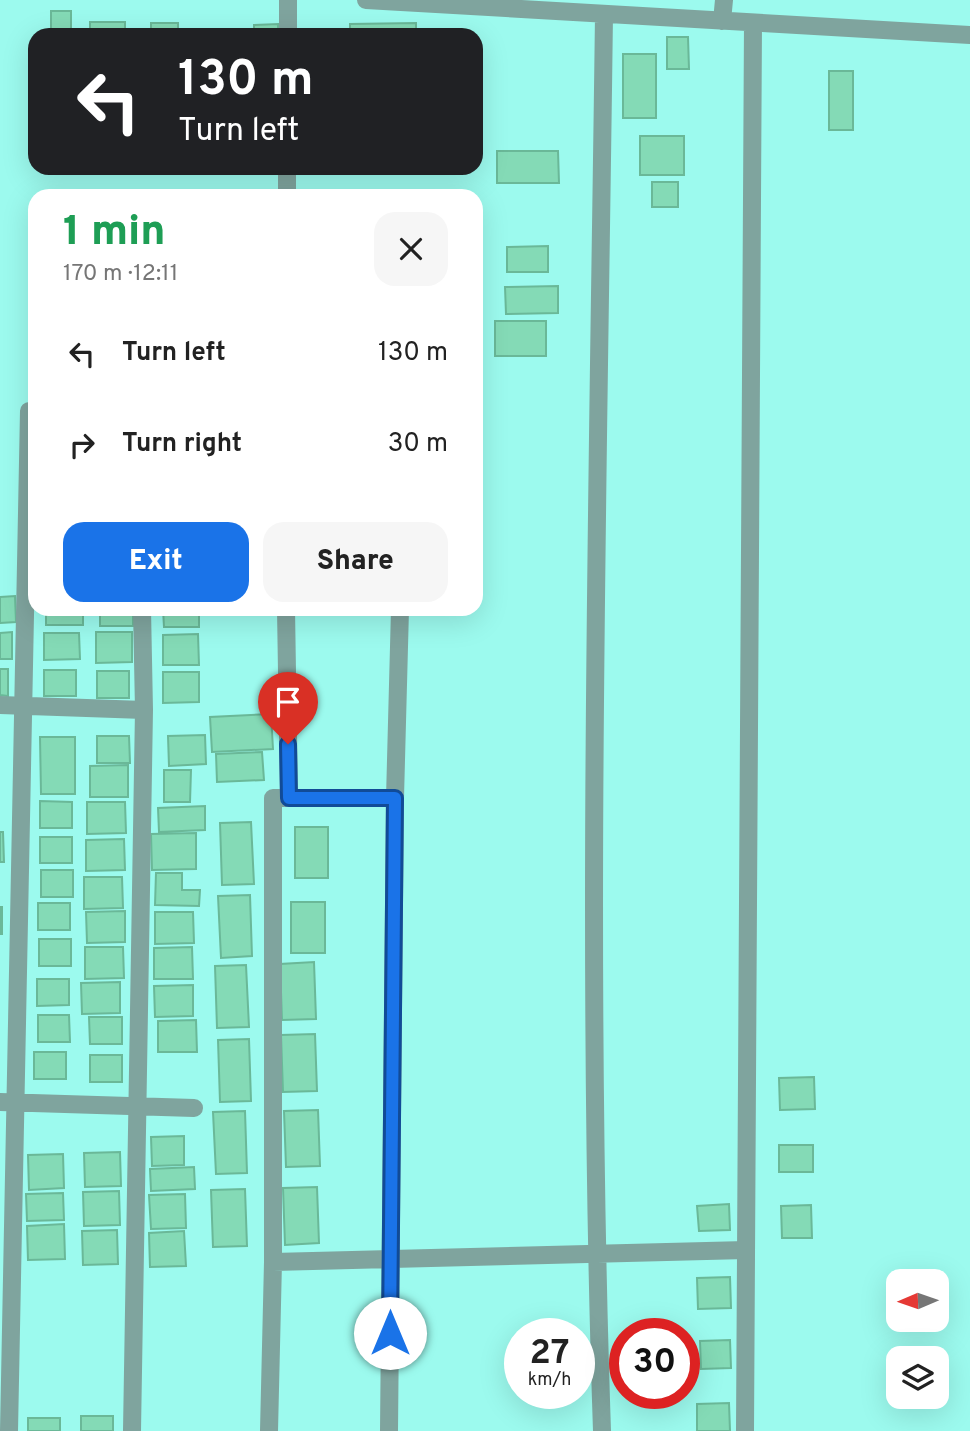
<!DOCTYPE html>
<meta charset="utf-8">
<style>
body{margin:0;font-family:Overpass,sans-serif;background:#f6f6f6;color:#222;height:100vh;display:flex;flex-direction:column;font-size:26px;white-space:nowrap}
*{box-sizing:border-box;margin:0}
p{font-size:23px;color:#767676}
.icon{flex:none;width:38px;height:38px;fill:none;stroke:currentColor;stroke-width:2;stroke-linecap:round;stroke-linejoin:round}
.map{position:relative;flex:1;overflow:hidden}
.panel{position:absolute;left:28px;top:189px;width:455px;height:427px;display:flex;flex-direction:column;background:#fff;border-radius:21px;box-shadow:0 7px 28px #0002}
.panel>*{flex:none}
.top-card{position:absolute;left:28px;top:28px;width:455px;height:147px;border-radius:21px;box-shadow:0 7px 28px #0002;background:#202124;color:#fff;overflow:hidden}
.needle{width:46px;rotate:268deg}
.controls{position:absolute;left:886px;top:1269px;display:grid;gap:14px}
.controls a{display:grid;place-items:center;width:63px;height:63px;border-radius:14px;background:#fff;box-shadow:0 7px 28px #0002;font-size:35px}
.speed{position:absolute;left:504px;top:1318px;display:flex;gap:14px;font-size:35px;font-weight:700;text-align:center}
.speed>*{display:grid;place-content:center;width:91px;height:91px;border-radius:50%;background:#fff;box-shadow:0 7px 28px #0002;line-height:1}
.speed small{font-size:18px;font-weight:400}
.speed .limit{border:10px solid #d22;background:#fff;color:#111}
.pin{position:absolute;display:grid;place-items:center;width:60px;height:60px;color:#fff;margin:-72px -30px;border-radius:50% 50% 50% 0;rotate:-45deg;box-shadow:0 0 7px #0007}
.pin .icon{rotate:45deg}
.me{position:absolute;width:77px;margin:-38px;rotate:0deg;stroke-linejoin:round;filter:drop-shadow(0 0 5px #0008)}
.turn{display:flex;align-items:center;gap:24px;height:147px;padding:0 35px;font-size:32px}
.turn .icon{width:91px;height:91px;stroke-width:2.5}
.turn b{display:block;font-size:49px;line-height:60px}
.round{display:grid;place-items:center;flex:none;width:74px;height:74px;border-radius:21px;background:#f6f6f6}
.overview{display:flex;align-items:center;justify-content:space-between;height:119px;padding:0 35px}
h1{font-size:42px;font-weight:800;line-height:52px;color:#1e9e55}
.primary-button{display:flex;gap:14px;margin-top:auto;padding:14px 35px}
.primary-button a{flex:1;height:80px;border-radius:21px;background:#1a73e8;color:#fff;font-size:28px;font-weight:800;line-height:80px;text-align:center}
.primary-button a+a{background:#f6f6f6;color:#222}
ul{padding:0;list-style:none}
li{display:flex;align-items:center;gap:21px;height:91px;padding:0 35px}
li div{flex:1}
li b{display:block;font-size:26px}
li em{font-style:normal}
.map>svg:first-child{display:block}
</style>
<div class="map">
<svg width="970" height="1431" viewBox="0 0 970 1431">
<rect width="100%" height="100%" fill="#9cfaee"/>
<path fill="#84dab6" stroke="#6ab898" stroke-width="2" d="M51 11H71V35H51Z
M90 22H125V35H90Z
M151 23H178V35H151Z
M416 23V35H350V24Z
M278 24V35H254V25Z
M667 37H688L689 69H667Z
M623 54H656V118H623Z
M829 71H853V130H829Z
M640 136H684V175H640Z
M497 151H558L559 183H497Z
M374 168H395V172H374Z
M652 182H678V207H652Z
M548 246V272H507V247Z
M558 286V313L506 314 505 287Z
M495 321H546V356H495Z
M15 596 16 622 0 623V597Z
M46 609H83V625H46Z
M100 609H133V626H100Z
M163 609H199V627H164Z
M12 632V659H0V633Z
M96 632H132V662L96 663Z
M44 633H79L80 659 44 660Z
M198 634 199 665H163V635Z
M0 669H8V696L0 695Z
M44 670H76V696H44Z
M97 671H129V698H97Z
M163 672H199V702L163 703Z
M271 714 273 749 212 752 210 717Z
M205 735 206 764 169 766 168 736Z
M97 736H129L130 763H97Z
M40 737H75V794H41Z
M262 752 264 780 217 782 216 754Z
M128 765V797H90V766Z
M164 770H191L190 802H164Z
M40 801 72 802V828H40Z
M87 802H125L126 833 87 834Z
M205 806V830L159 832 158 808Z
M251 822 254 884 222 885 220 823Z
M295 827H328V878H295Z
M0 832H3L4 862H0Z
M196 833V869L152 870 151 834Z
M40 837H72V863H40Z
M124 839 125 870 86 871V840Z
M41 870H73V897H41Z
M156 873H182V890H200L199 906 155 905Z
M84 877H122L123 908 84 909Z
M250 895 252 956 221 958 218 896Z
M291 902H325V953H291Z
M38 903H70V930H38Z
M0 907H2V934H0Z
M125 911V942L87 943 86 912Z
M155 912H193L194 943 155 944Z
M39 939H71V966H39Z
M85 947H123L124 978 85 979Z
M192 947 193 979H154V948Z
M314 962 316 1019 282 1020 280 964Z
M246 965 249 1027 217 1028 215 966Z
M37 979H69V1005L37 1006Z
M120 982V1013L82 1014 81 983Z
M193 985V1016L155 1017 154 986Z
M38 1015H69L70 1042H38Z
M89 1017H122V1044H90Z
M196 1020 197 1052H158V1021Z
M315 1034 317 1091 283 1092 281 1035Z
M249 1039 251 1101 220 1102 218 1040Z
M34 1052H66V1079H34Z
M90 1055H122V1082H90Z
M814 1077 815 1109 780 1110 779 1078Z
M318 1110 320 1166 286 1167 284 1111Z
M245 1111 247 1173 216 1174 213 1112Z
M184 1136V1165L152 1166 151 1137Z
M779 1145H813V1172H779Z
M120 1152 121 1186 85 1187 84 1153Z
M63 1154 64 1188 29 1190 28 1155Z
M194 1167 195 1189 151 1191 150 1169Z
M317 1187 319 1243 285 1245 283 1188Z
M245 1189 247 1246 213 1247 211 1190Z
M119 1191 120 1225 84 1226 83 1192Z
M63 1193 64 1220 27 1221 26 1194Z
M185 1194 186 1228 151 1229 149 1195Z
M729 1204 730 1230 699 1231 697 1206Z
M811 1205 812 1238H782L781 1206Z
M64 1224 65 1259 28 1260 27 1226Z
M117 1230 118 1264 83 1265 82 1231Z
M184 1231 186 1266 150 1267 149 1233Z
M730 1277 731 1308 698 1309 697 1278Z
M730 1340 731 1368 701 1369 700 1341Z
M729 1403 730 1431H697V1404Z
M81 1416H113V1431H81Z
M28 1418H60V1431H28Z"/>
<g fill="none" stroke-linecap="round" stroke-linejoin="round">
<path stroke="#7fa49e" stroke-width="18" d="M366 0 970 35
M722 21 724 0
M288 35V0
M287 196V168
M286 609 289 798
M0 705 144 710
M0 1102 194 1108
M273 1262 746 1250
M9 1431 29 411
M132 1431 144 710 142 609
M269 1431 273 1262V798H395
M389 1431 395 798 400 609
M602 1431C586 960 598 486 604 15
M745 1431 753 23"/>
</g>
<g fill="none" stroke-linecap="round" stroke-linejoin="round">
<defs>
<path id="route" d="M288 744 289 798H395L390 1333"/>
</defs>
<use href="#route" stroke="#114b97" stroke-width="18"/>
<use href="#route" stroke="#1a73e8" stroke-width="12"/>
</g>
</svg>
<div class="controls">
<a><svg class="needle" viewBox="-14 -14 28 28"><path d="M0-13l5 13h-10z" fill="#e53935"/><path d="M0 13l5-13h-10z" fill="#767676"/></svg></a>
<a><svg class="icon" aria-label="layers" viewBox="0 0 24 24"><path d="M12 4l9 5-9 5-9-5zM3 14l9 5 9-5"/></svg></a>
</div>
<div class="speed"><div>27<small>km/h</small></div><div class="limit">30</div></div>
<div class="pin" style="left:288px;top:744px;background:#d93025"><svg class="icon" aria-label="arrive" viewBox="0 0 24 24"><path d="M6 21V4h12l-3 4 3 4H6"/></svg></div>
<svg class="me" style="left:390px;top:1333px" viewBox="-20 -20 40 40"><circle r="19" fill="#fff"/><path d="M0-13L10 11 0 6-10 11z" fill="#1a73e8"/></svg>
<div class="top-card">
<div class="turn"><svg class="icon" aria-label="left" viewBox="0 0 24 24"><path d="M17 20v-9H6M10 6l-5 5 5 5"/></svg><div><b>130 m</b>Turn left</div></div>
</div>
<section class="panel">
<div class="overview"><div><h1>1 min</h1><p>170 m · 12:11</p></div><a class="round"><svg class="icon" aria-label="close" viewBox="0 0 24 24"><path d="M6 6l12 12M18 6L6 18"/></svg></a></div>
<ul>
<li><svg class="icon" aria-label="left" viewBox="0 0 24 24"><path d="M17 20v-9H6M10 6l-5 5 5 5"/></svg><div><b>Turn left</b></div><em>130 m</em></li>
<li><svg class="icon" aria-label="right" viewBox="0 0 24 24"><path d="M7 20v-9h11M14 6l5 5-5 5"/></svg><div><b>Turn right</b></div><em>30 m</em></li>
</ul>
<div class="primary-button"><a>Exit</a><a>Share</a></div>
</section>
</div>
